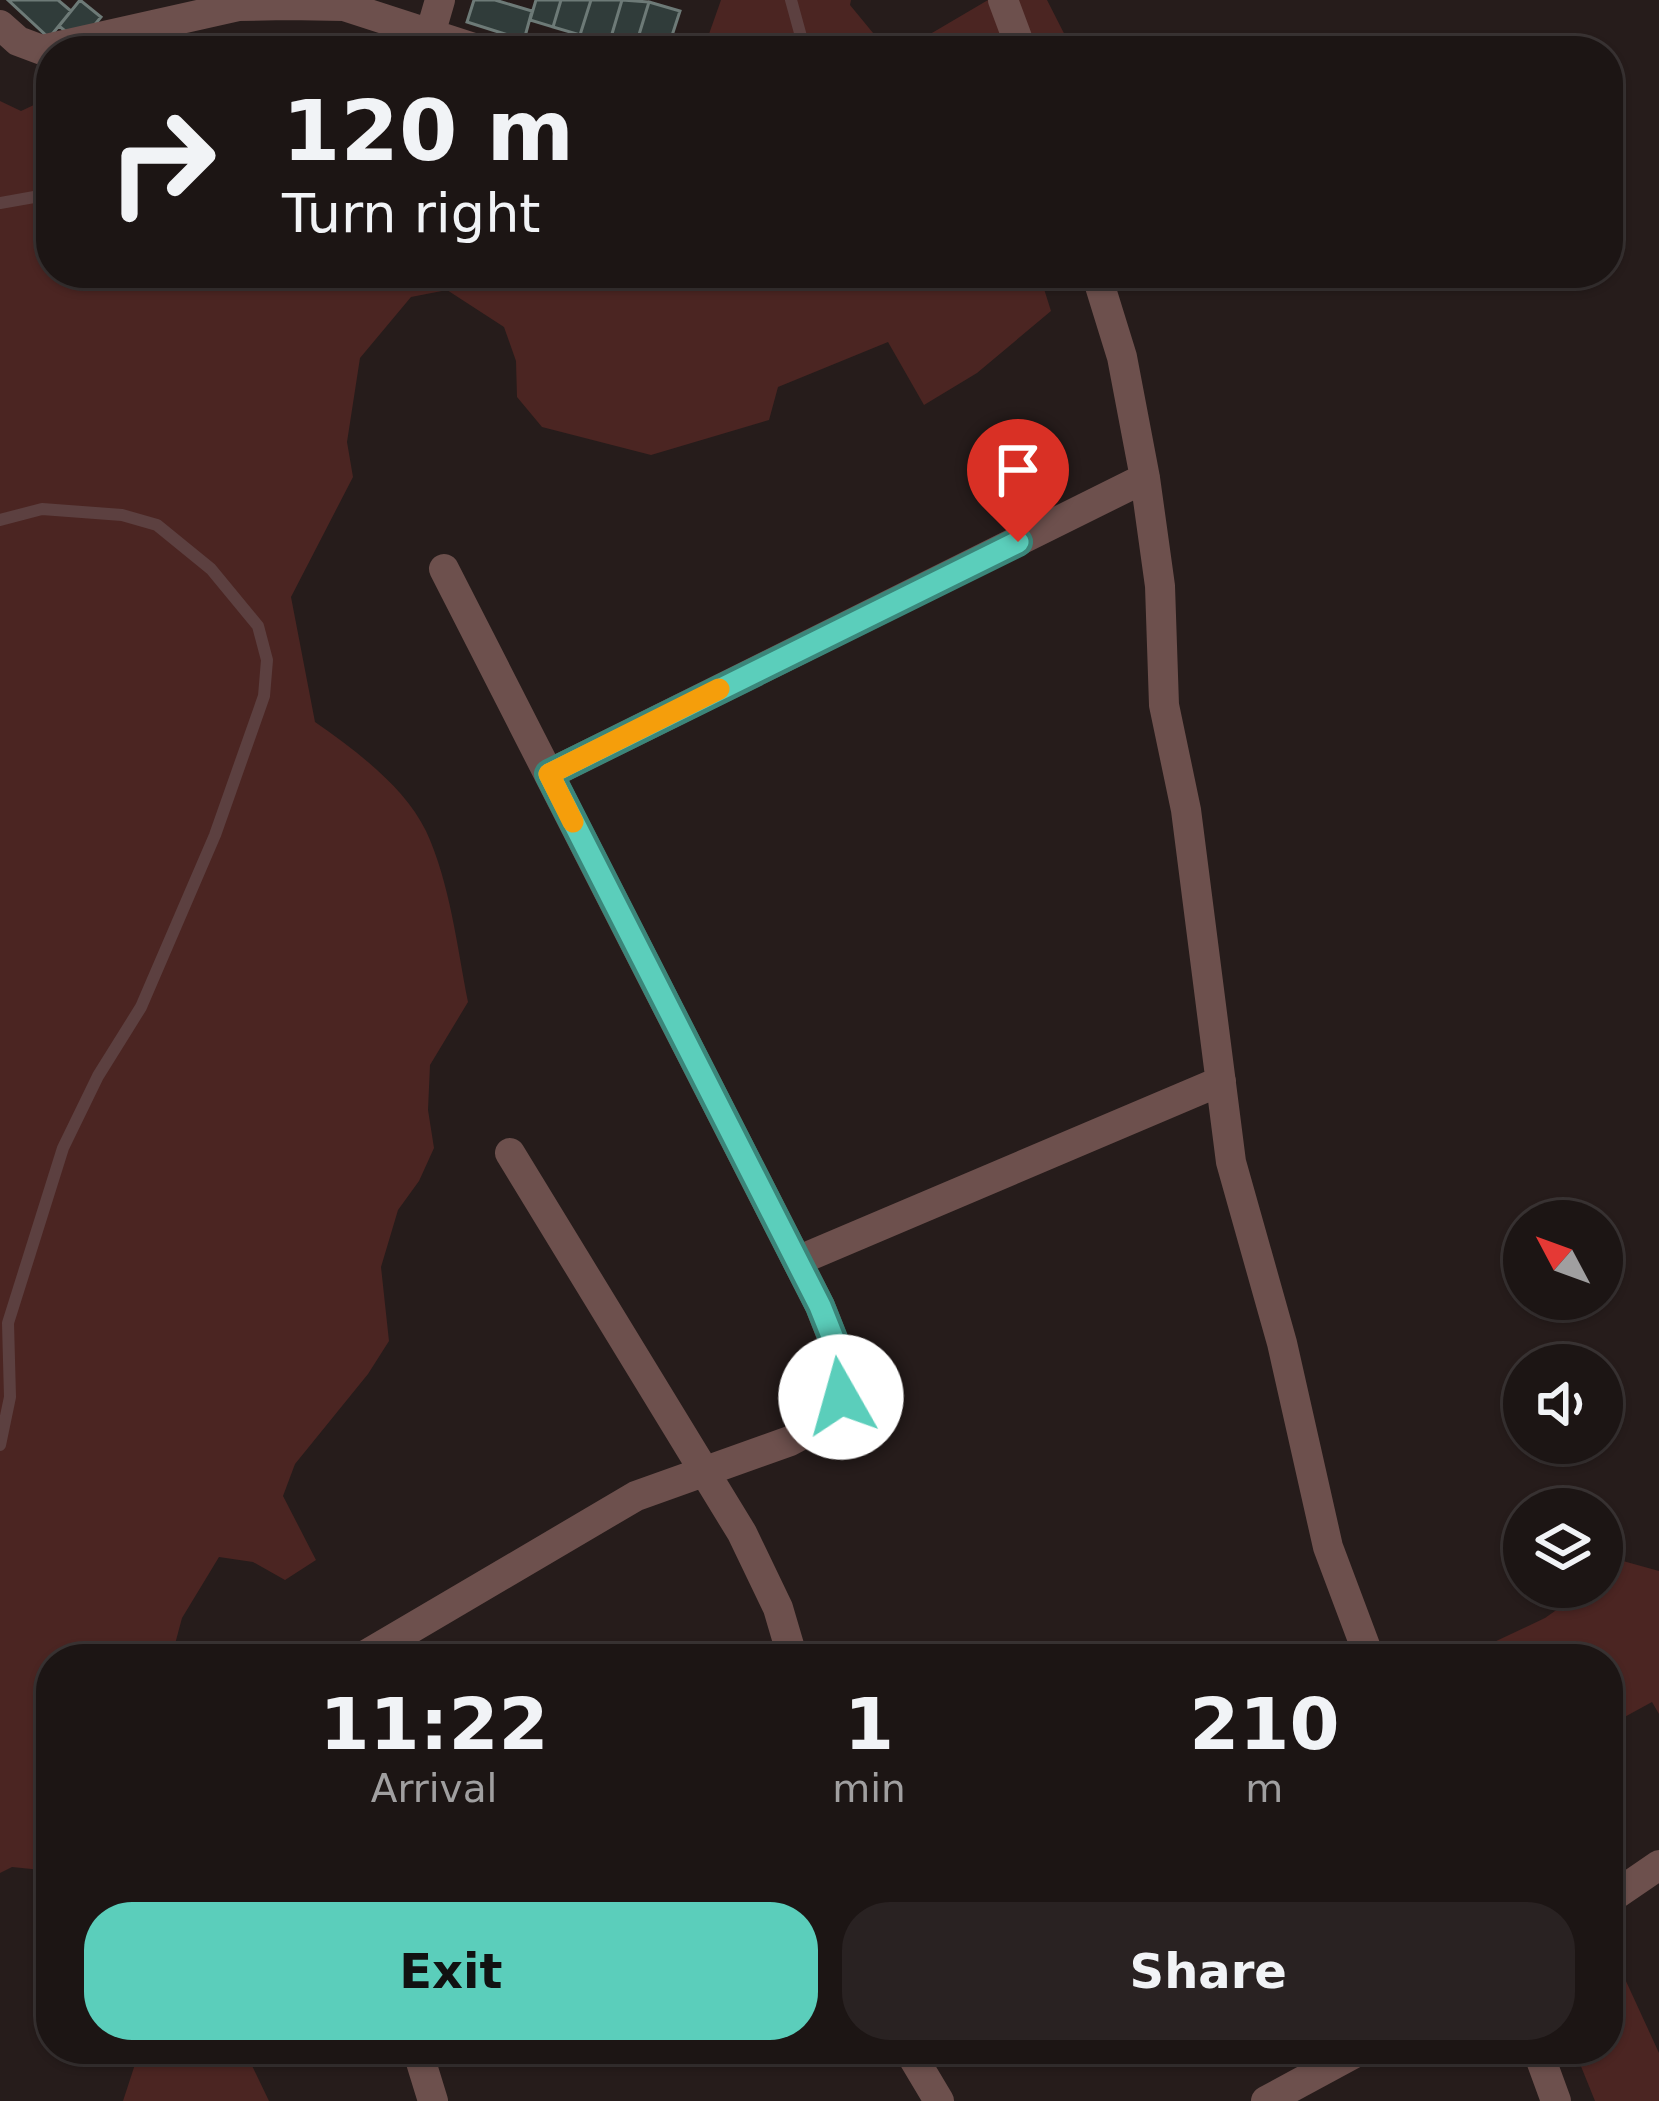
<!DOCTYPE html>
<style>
body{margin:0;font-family:"DejaVu Sans",sans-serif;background:#292222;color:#f1f3f6;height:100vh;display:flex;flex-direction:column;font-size:45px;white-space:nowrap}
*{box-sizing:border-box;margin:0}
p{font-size:39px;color:#a09fa0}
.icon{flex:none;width:66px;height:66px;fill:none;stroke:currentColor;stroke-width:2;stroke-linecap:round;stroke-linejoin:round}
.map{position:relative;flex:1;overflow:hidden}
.side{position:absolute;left:36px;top:1644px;width:1587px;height:420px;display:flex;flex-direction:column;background:#1c1514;border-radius:48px;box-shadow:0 3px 9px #0004,0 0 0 3px #3a3434}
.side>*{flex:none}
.hud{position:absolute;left:36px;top:36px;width:1587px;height:252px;border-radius:48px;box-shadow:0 3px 9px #0004,0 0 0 3px #3a3434;background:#1c1514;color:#f1f3f6;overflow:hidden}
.needle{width:78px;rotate:311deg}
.controls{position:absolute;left:1503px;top:1200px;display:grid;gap:24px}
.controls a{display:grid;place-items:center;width:120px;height:120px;border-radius:50%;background:#1c1514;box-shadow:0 3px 9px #0004,0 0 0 3px #3a3434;font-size:60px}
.pin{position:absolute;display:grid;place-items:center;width:102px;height:102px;color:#fff;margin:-123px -51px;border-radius:50% 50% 50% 0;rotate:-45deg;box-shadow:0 0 12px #0007}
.pin .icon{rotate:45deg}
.me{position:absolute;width:132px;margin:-66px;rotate:353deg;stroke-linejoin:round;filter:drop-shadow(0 0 9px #0008)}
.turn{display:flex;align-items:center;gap:42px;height:252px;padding:0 48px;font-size:54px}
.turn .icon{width:156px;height:156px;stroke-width:2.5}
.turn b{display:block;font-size:84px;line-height:102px}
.eta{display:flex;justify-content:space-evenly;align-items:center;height:204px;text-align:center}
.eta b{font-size:72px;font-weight:700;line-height:84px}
.cta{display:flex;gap:24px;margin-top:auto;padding:24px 48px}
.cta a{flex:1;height:138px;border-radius:48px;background:#5bcebb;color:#111;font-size:48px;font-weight:700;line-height:138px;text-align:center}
.cta a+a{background:#292222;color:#f1f3f6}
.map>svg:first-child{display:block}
</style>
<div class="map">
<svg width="1659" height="2101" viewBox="0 0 1659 2101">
<rect width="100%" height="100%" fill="#261c1b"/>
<path fill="#4b2522" d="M721 0H851L850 5 878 39 899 42 920 40 988 0H1047L1073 51H703Z
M51 97V273H980L989 291 1039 273 1051 311 977 373 924 405 888 342 778 387 769 420 651 455 542 427 517 397 516 361 504 327 447 290 411 297 360 358 347 442 353 477 291 597 315 722C355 750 404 786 426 831 450 883 457 946 468 1002L430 1065 428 1110 434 1148 419 1181 398 1210 381 1267 389 1341 368 1374 295 1464 283 1496 316 1560 285 1580 253 1562 219 1557 182 1618 171 1659H51V1871L12 1867 0 1873V101L21 111Z
M1623 1561 1659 1571V1714L1652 1702 1608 1726V1659H1458L1545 1618 1589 1587H1602V1564Z
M1608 1942 1659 2053V2101H1595L1574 2049H1608Z
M140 2049H244L269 2101H123Z"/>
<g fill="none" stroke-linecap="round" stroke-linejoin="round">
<path stroke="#5c4040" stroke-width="12" d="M791 0 805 51
M0 203 51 194
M0 520 42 509 122 515 157 525 211 569 258 626 267 660 264 696 215 835 141 1007 98 1076 63 1148 8 1323 10 1397 0 1445"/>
</g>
<path fill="#303c3a" stroke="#6d7a77" stroke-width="3" d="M8 0H58L71 11 49 38Z
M80 0 101 17 80 43 59 26Z
M474 0H495L532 11 524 40 467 22Z
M536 0H561L553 27 530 20Z
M561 0H591L580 35 553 27Z
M591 0H622L609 44 580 35Z
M622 0 649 2 634 51 609 44Z
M649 2 680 11 667 51H634Z"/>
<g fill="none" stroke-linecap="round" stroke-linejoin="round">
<path stroke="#6d504d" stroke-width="30" d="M1003 0 1022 51
M0 25 18 41 42 50 238 6 287 5 344 6 483 51
M431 31 440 0
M1096 273 1122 357 1145 478 1160 586 1164 705 1186 810 1231 1162 1282 1343 1328 1547 1370 1659
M549 774 1145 478
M510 1153 742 1533 778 1608 793 1659
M797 1261 1221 1081
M359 1659 636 1496 790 1441 820 1425 841 1397 847 1375 820 1306 444 569
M1608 1900 1659 1865
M417 2049 433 2101
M908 2049 939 2101
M1537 2049 1556 2101
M1266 2101 1362 2049"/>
</g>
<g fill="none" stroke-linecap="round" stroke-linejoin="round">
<defs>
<path id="route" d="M841 1397 848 1376 820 1306 549 774 1018 542"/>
</defs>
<use href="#route" stroke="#3b867a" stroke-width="30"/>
<use href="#route" stroke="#5bcebb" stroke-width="21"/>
<path stroke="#f59e0b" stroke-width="21" d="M573 822 549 774 719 689"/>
</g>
</svg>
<div class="controls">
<a><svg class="needle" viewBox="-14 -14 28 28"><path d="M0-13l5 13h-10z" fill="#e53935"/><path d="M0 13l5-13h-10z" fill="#a09fa0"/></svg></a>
<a><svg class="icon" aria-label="sound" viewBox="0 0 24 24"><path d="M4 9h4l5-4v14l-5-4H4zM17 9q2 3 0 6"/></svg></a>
<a><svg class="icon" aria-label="layers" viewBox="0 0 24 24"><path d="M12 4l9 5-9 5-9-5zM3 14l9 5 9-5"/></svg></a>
</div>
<div class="pin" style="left:1018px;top:542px;background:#d93025"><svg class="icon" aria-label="arrive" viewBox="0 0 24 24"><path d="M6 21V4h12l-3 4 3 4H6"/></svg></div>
<svg class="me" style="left:841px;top:1397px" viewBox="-20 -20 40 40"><circle r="19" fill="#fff"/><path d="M0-13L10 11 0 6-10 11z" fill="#5bcebb"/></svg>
<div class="hud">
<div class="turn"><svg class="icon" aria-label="right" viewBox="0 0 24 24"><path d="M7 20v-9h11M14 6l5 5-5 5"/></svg><div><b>120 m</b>Turn right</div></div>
</div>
<section class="side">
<div class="eta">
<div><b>11:22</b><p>Arrival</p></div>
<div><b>1</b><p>min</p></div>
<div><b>210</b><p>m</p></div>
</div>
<div class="cta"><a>Exit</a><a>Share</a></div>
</section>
</div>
